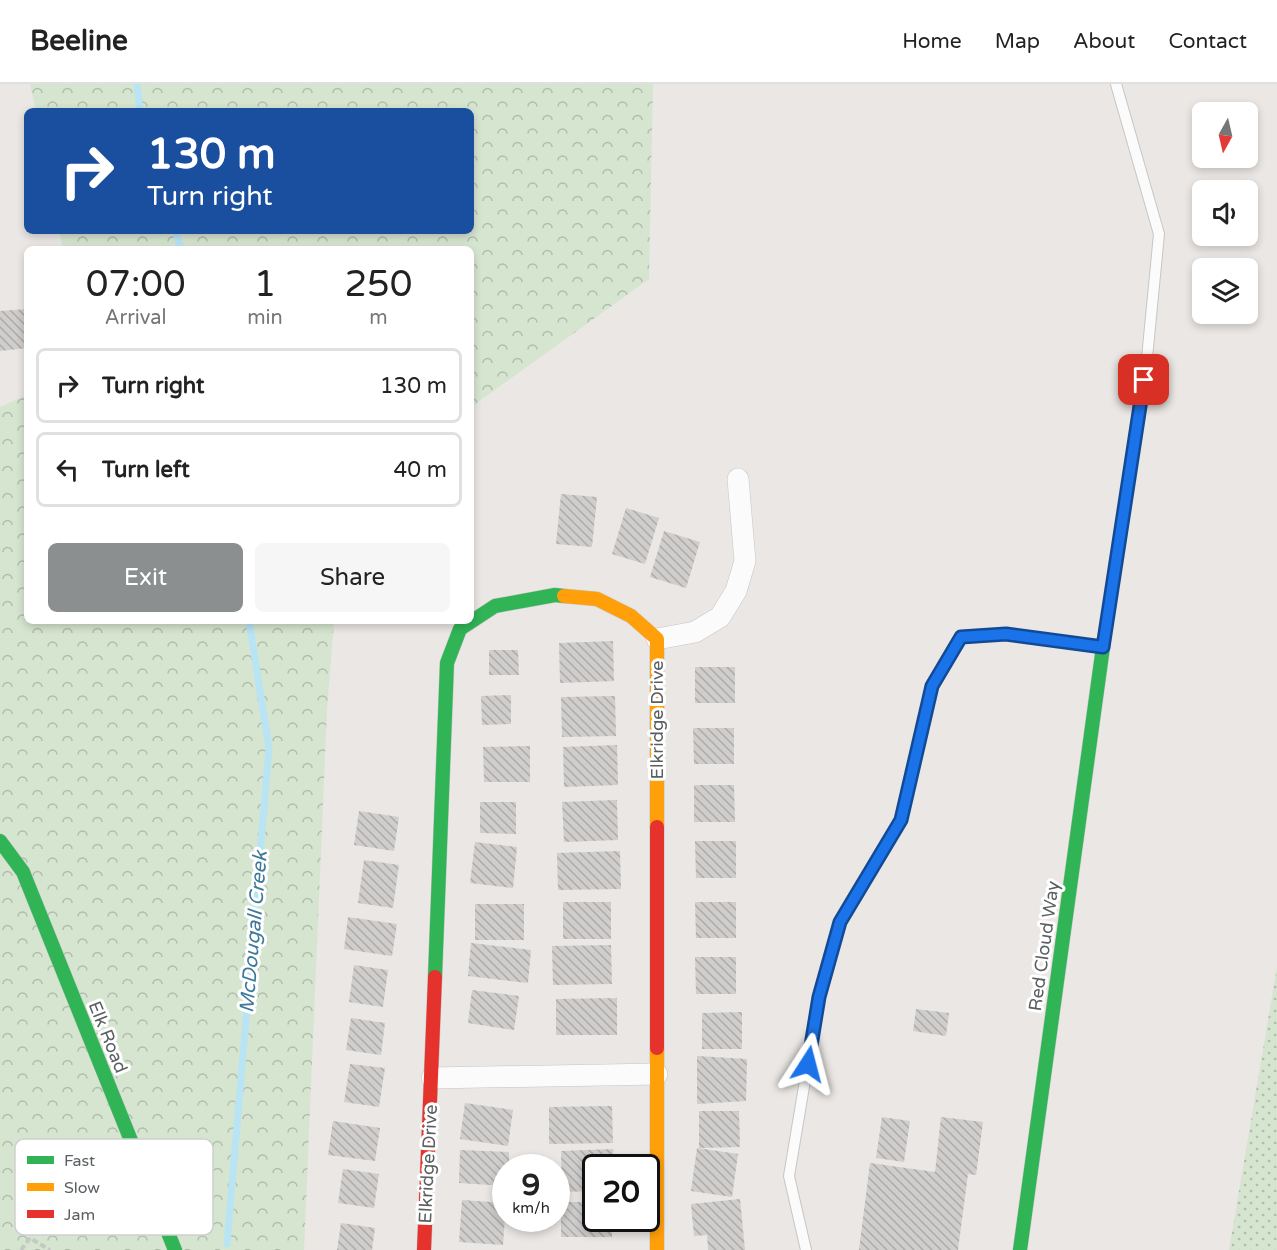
<!DOCTYPE html>
<style>
body{margin:0;font-family:"Varela Round",sans-serif;background:#f6f6f6;color:#222;height:100vh;display:flex;flex-direction:column;font-size:22px;white-space:nowrap}
*{box-sizing:border-box;margin:0}
p{font-size:20px;color:#767676}
.icon{flex:none;width:33px;height:33px;fill:none;stroke:currentColor;stroke-width:2;stroke-linecap:round;stroke-linejoin:round}
.map{position:relative;flex:1;overflow:hidden}
.panel{position:absolute;left:24px;top:162px;width:450px;height:378px;display:flex;flex-direction:column;background:#fff;border-radius:9px;box-shadow:0 3px 9px #0003}
.panel>*{flex:none}
.top-card{position:absolute;left:24px;top:24px;width:450px;height:126px;border-radius:9px;box-shadow:0 3px 9px #0003;background:#1a4fa0;color:#fff;overflow:hidden}
.needle{width:39px;rotate:188deg}
.tools{position:absolute;left:1192px;top:18px;display:grid;gap:12px}
.tools a{display:grid;place-items:center;width:66px;height:66px;border-radius:9px;background:#fff;box-shadow:0 3px 9px #0003;font-size:30px}
.speed{position:absolute;left:492px;top:1070px;display:flex;gap:12px;font-size:30px;font-weight:700;text-align:center}
.speed>*{display:grid;place-content:center;width:78px;height:78px;border-radius:50%;background:#fff;box-shadow:0 3px 9px #0003;line-height:1}
.speed small{font-size:15px;font-weight:400}
.speed .limit{border:3px solid #111;border-radius:9px;background:#fff;color:#111}
.pin{position:absolute;display:grid;place-items:center;width:51px;height:51px;color:#fff;margin:-26px;border-radius:12px;box-shadow:0 3px 9px #0006}
.me{position:absolute;width:66px;margin:-33px;rotate:9deg;stroke-linejoin:round;filter:drop-shadow(0 0 4px #0008)}
.turn{display:flex;align-items:center;gap:21px;height:126px;padding:0 24px;font-size:27px}
.turn .icon{width:78px;height:78px;stroke-width:2.5}
.turn b{display:block;font-size:42px;line-height:51px}
.eta{display:flex;justify-content:space-evenly;align-items:center;height:102px;text-align:center}
.eta b{font-size:36px;font-weight:600;line-height:42px}
.action{display:flex;gap:12px;margin-top:auto;padding:12px 24px}
.action a{flex:1;height:69px;border-radius:9px;background:#8c8f90;color:#fff;font-size:24px;font-weight:600;line-height:69px;text-align:center}
.action a+a{background:#f6f6f6;color:#222}
ul{padding:0;list-style:none}
li{display:flex;align-items:center;gap:18px;height:75px;margin:0 12px 9px;padding:0 12px;border:3px solid #e0e0e0;border-radius:9px}
li div{flex:1}
li b{display:block;font-size:22px}
li em{font-style:normal}
header{display:flex;align-items:center;gap:36px;box-sizing:border-box;height:84px;padding:0 30px;background:#fff;border-bottom:2px solid #e0e0e0}
header strong{font-size:28px}
nav{display:flex;gap:33px;margin-inline-start:auto;font-size:21px}
.map>svg:first-child{display:block}
</style>
<header>
<strong>Beeline</strong>
<nav><a>Home</a><a>Map</a><a>About</a><a>Contact</a></nav>
</header>
<div class="map">
<svg width="1277" height="1166" viewBox="0 0 1277 1166">
<defs>
<pattern id="grass-dots" width="8" height="8" patternUnits="userSpaceOnUse" patternTransform="scale(1.5)"><rect width="8" height="8" fill="#d6e5d0"/><path d="M2 2h.1M6 6h.1" fill="none" stroke="#b1bdac" stroke-width="1.8" stroke-linecap="round"/></pattern>
<pattern id="forest-crowns" width="20" height="18" patternUnits="userSpaceOnUse" patternTransform="scale(1.5)"><rect width="20" height="18" fill="#d6e5d0"/><path d="M2 6a3 3 0 1 1 6 0M12 15a3 3 0 1 1 6 0" fill="none" stroke="#b1bdac"/></pattern>
<pattern id="building-back-hatch" width="6" height="6" patternUnits="userSpaceOnUse" patternTransform="scale(1.5)"><rect width="6" height="6" fill="#d0cecd"/><path d="M-1 5l2 2M0 0l6 6M5-1l2 2" fill="none" stroke="#acaaaa"/></pattern>
</defs>
<rect width="100%" height="100%" fill="#eae7e4"/>
<path fill="url(#grass-dots)" d="M1277 883V1166H1229Z"/>
<path fill="url(#forest-crowns)" d="M30 0H653L649 195 471 323V165H63L59 147H471V27H36Z
M27 311V537H334L327 626 304 1166H0V323Z"/>
<g fill="none" stroke-linecap="round" stroke-linejoin="round">
<path stroke="#b9e4f4" stroke-width="7" d="M137 0 140 27
M175 147 181 165
M227 1160 269 664 249 537"/>
</g>
<path fill="url(#building-back-hatch)" d="M27 225V264L0 267V227Z
M561 410 597 413 592 463 556 460Z
M626 424 659 434 645 480 612 470Z
M664 447 700 458 686 504 650 493Z
M613 557 614 597 560 599 559 559Z
M489 566H518L519 591H489Z
M695 583H735V619H695Z
M511 611V640L482 641 481 612Z
M615 612 616 652 562 653 561 613Z
M693 644H734V680H694Z
M617 661 618 701 564 703 563 663Z
M530 662V698H484L483 663Z
M694 701H734L735 738H694Z
M617 716 618 756 564 758 562 718Z
M480 718H516V750L480 749Z
M359 727 399 733 394 767 354 761Z
M695 757H736V794H696Z
M475 758 517 763 513 804 470 799Z
M620 767 621 805 558 806 557 769Z
M364 776 399 781 393 824 358 819Z
M563 818H611V855H563Z
M695 818H736V854H696Z
M475 820H524V856H475Z
M348 833 397 840 392 872 344 865Z
M471 859 531 866 528 899 468 892Z
M611 861 612 900 553 901 552 862Z
M695 873H736V910H696Z
M354 881 388 886 383 923 349 918Z
M472 906 519 912 514 946 468 939Z
M617 914V951H556V915Z
M916 925 949 929 946 952 913 947Z
M742 928V965H702V929Z
M351 934 385 939 381 971 346 966Z
M697 972 747 975 746 1017 697 1020Z
M350 980 385 984 379 1023 344 1018Z
M465 1019 513 1026 508 1062 460 1055Z
M612 1022 613 1059 549 1060V1023Z
M699 1027H739L740 1063 699 1064Z
M882 1033 910 1037 904 1078 876 1074Z
M941 1033 983 1038 976 1091 968 1090 958 1166H859L870 1079 935 1088Z
M333 1037 380 1044 375 1077 328 1071Z
M697 1064 738 1070 732 1113 691 1107Z
M613 1065 614 1083H596V1107L562 1108 561 1067Z
M460 1066 509 1068V1083H506V1102L459 1099Z
M343 1085 379 1090 374 1124 338 1119Z
M740 1115 745 1166H708L707 1151 694 1152 691 1120Z
M462 1116 506 1119 503 1161 459 1158Z
M561 1118H596V1134H612V1153H561Z
M341 1139 375 1144 372 1166H337Z"/>
<g fill="none" stroke-linecap="round" stroke-linejoin="round">
<defs>
<path id="lane" d="M806 1166 789 1092 819 913 840 838 901 736 932 602 961 553 1006 550 1103 563 1147 274 1159 150 1116 0"/>
<path id="street" d="M657 555 695 548 720 533 736 507 745 477 738 395
M432 994 657 990"/>
<path id="fast" d="M0 757 23 788 175 1166
M435 893 447 579 460 545 495 522 555 511 564 512
M1020 1166 1103 563"/>
<path id="slow" d="M564 512 597 515 631 532 657 555V743
M657 964V1166"/>
<path id="jam" d="M657 743V964
M424 1166 435 893"/>
</defs>
<use href="#lane" stroke="#c6c6c6" stroke-width="12"/>
<use href="#street" stroke="#c6c6c6" stroke-width="22"/>
<use href="#fast" stroke="#c6c6c6" stroke-width="15"/>
<use href="#slow" stroke="#c6c6c6" stroke-width="15"/>
<use href="#jam" stroke="#c6c6c6" stroke-width="15"/>
<path stroke="#c4c9c5" stroke-width="4" stroke-dasharray="6 3" stroke-linecap="butt" d="M21 1166 30 1154 50 1166"/>
<use href="#lane" stroke="#fcfbfb" stroke-width="10"/>
<use href="#street" stroke="#fcfbfb" stroke-width="21"/>
<use href="#fast" stroke="#30b455" stroke-width="14"/>
<use href="#slow" stroke="#ff9f0a" stroke-width="14"/>
<use href="#jam" stroke="#e5322d" stroke-width="14"/>
</g>
<g fill="none" stroke-linecap="round" stroke-linejoin="round">
<defs>
<path id="route" d="M808 980 819 913 840 838 901 736 932 602 961 553 1006 550 1103 563 1144 296"/>
</defs>
<use href="#route" stroke="#114b97" stroke-width="15"/>
<use href="#route" stroke="#1a73e8" stroke-width="10"/>
</g>
<g text-anchor="middle" stroke-width="6" stroke-linejoin="round" paint-order="stroke">
<g font-size="18" fill="#5a5f62" stroke="#fff">
<text transform="translate(657 636) rotate(-90)" y="6">Elkridge Drive</text>
<text transform="translate(1044 862) rotate(-82)" y="6">Red Cloud Way</text>
<text transform="translate(108 953) rotate(68)" y="6">Elk Road</text>
<text transform="translate(428 1080) rotate(-87)" y="6">Elkridge Drive</text>
</g>
<g font-size="20" font-style="italic" fill="#3d799b" stroke="#fff">
<text transform="translate(253 848) rotate(-85)" y="7">McDougall Creek</text>
</g>
</g>
<rect x="15" y="1055" width="198" height="96" rx="9" fill="#fff" stroke="#cecfd0" stroke-width="1.5"/>
<rect x="27" y="1072" width="27" height="8" fill="#30b455"/>
<rect x="27" y="1099" width="27" height="8" fill="#ff9f0a"/>
<rect x="27" y="1126" width="27" height="8" fill="#e5322d"/>
<g font-size="16" fill="#5a5f62">
<text x="64" y="1082">Fast</text>
<text x="64" y="1109">Slow</text>
<text x="64" y="1136">Jam</text>
</g>
</svg>
<div class="tools">
<a><svg class="needle" viewBox="-14 -14 28 28"><path d="M0-13l5 13h-10z" fill="#e53935"/><path d="M0 13l5-13h-10z" fill="#767676"/></svg></a>
<a><svg class="icon" aria-label="sound" viewBox="0 0 24 24"><path d="M4 9h4l5-4v14l-5-4H4zM17 9q2 3 0 6"/></svg></a>
<a><svg class="icon" aria-label="layers" viewBox="0 0 24 24"><path d="M12 4l9 5-9 5-9-5zM3 14l9 5 9-5"/></svg></a>
</div>
<div class="speed"><div>9<small>km/h</small></div><div class="limit">20</div></div>
<div class="pin" style="left:1144px;top:296px;background:#d93025"><svg class="icon" aria-label="arrive" viewBox="0 0 24 24"><path d="M6 21V4h12l-3 4 3 4H6"/></svg></div>
<svg class="me" style="left:808px;top:980px" viewBox="-20 -20 40 40"><path d="M0-17L14 15 0 8-14 15z" fill="#1a73e8" stroke="#fff" stroke-width="4"/></svg>
<div class="top-card">
<div class="turn"><svg class="icon" aria-label="right" viewBox="0 0 24 24"><path d="M7 20v-9h11M14 6l5 5-5 5"/></svg><div><b>130 m</b>Turn right</div></div>
</div>
<section class="panel">
<div class="eta">
<div><b>07:00</b><p>Arrival</p></div>
<div><b>1</b><p>min</p></div>
<div><b>250</b><p>m</p></div>
</div>
<ul>
<li><svg class="icon" aria-label="right" viewBox="0 0 24 24"><path d="M7 20v-9h11M14 6l5 5-5 5"/></svg><div><b>Turn right</b></div><em>130 m</em></li>
<li><svg class="icon" aria-label="left" viewBox="0 0 24 24"><path d="M17 20v-9H6M10 6l-5 5 5 5"/></svg><div><b>Turn left</b></div><em>40 m</em></li>
</ul>
<div class="action"><a>Exit</a><a>Share</a></div>
</section>
</div>
